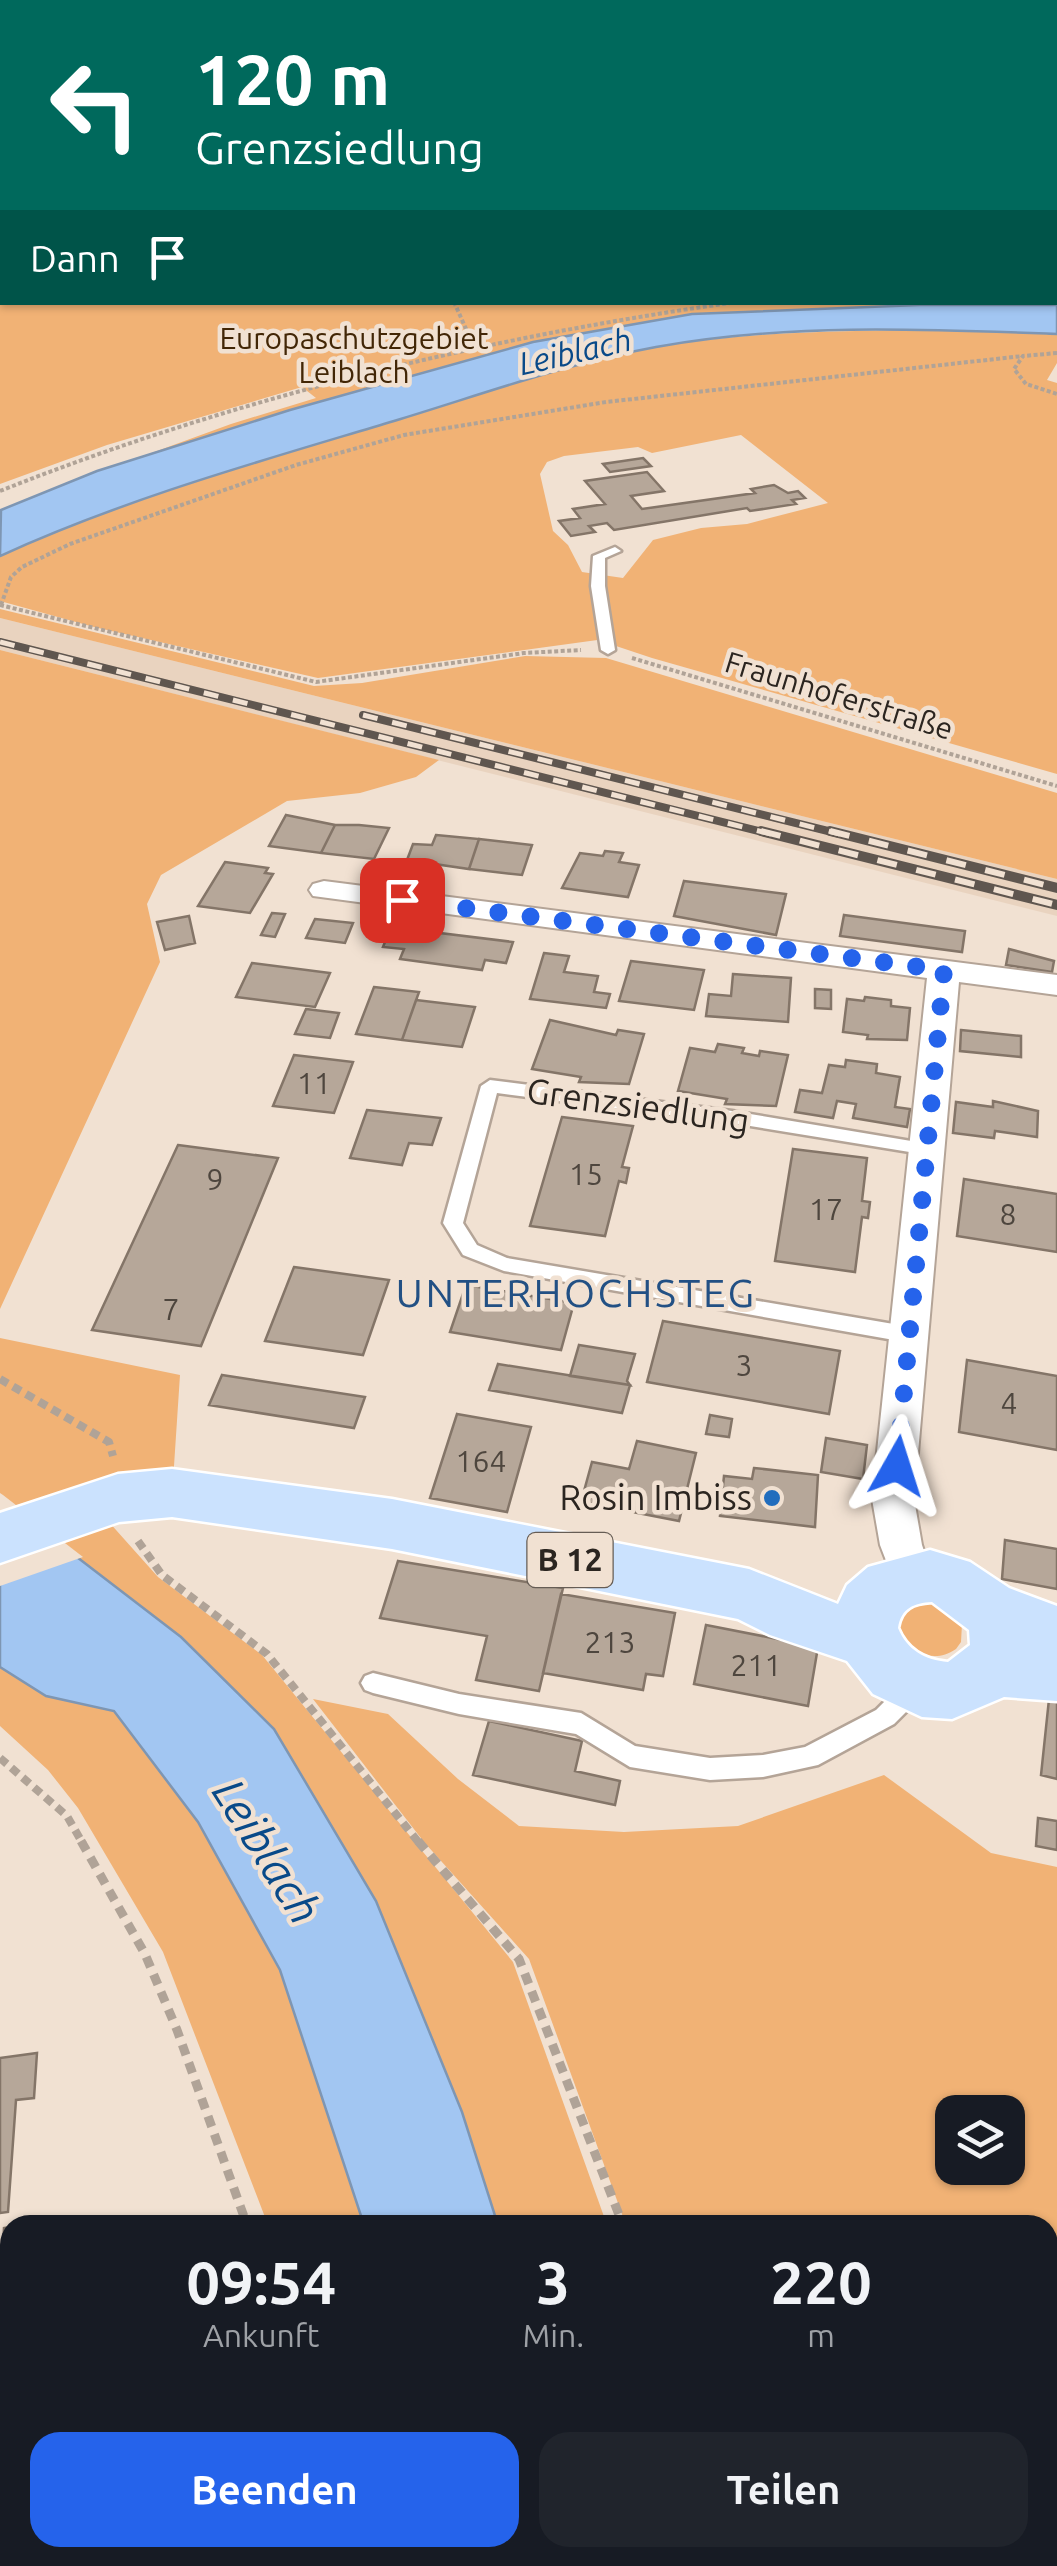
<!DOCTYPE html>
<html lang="de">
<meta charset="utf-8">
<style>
body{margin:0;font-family:Ubuntu,sans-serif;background:#20242c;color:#f1f3f6;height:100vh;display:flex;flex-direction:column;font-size:38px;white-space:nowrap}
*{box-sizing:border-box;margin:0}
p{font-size:32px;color:#9ea1a6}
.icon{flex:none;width:55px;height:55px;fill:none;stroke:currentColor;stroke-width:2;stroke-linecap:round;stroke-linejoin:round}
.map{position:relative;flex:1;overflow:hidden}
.sheet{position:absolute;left:0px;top:2215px;width:1058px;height:352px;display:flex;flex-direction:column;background:#171b24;border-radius:30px 30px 0 0;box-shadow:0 2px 8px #0004}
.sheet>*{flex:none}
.hud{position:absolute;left:0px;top:0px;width:1058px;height:305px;box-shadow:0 2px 8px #0004;background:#00695c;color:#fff;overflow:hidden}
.buttons{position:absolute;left:935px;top:2095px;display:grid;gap:20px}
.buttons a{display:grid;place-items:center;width:90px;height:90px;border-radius:20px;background:#171b24;box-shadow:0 2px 8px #0004;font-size:50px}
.pin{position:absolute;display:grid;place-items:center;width:85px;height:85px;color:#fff;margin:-42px;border-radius:20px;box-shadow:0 5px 15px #0006}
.me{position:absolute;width:110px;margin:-55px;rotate:6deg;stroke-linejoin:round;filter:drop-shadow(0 0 8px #0008)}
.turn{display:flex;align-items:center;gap:35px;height:210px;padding:0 30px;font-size:45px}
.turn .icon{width:130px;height:130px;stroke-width:2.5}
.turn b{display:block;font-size:70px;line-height:85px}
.then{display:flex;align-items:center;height:95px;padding:0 30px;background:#0003;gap:20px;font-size:38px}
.eta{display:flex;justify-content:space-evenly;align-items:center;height:170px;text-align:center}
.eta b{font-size:60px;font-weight:600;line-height:70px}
.cta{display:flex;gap:20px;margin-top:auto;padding:20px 30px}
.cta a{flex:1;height:115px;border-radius:30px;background:#2563eb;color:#fff;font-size:40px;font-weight:600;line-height:115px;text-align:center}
.cta a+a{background:#20242c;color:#f1f3f6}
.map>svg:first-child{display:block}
</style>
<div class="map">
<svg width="1057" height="2566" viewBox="0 0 1057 2566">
<rect width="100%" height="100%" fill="#f1e1d2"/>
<path fill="#e9d3bf" d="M0 618 1057 879V916L0 650Z"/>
<path fill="#f1b275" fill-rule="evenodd" d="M1055 97 1057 321H767L83 478 231 424 316 398 302 387 107 445 0 484V171L2 302H1055Z
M929 329 1057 334V363L1047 380 1057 383V774L652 658 616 646 612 638 318 678 94 627 0 601V556C129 497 266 460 402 419 485 394 571 362 657 347 747 331 839 332 929 329ZM741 435 828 503 747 524 701 528 653 540 623 578 582 572 568 545 553 531 540 474 547 462 564 456 638 447 652 453Z
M0 609 314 686 362 683 525 656 606 658 1057 793V879L0 618Z
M0 650 439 760 416 777 360 793 287 801 161 875 147 904 160 962 0 1309Z
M0 1338 180 1375 173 1481 22 1517 0 1498Z
M108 1521 158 1577 262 1655 513 1962 607 2225H498L462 2112 376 1901 274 1730 181 1637 52 1540Z
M0 1568 128 1664 450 2225H268L163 1952 78 1808 48 1770 0 1726Z
M930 1600 962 1624 961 1642 956 1649C933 1664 916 1653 898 1636L896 1617 901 1609Z
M313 1699 388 1714 458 1779 519 1826 624 1832 738 1826 884 1775 991 1853 1057 1867V2566H747L744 2558H1048V2225H626L529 1959 424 1842ZM952 2112H1008V2168H952Z
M603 2558H725L728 2566H606Z"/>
<path fill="#a2c6f2" stroke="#7e96b3" stroke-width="2.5" d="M0 0H1057V204L1055 2H2L0 188Z
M919 305H1057V334C925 329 788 323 656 347 568 363 480 395 394 421 261 461 127 498 0 556L1 510 97 471 290 410 533 342 692 314Z
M0 1498 181 1637 274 1729 376 1901 462 2112 498 2225H364L280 1970 198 1822 114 1711 46 1696 0 1667Z
M462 2558H603L606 2566H464Z"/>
<path fill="#f1e1d2" d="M0 1493 3 1495 83 1557 0 1586Z"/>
<path fill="#b6a799" stroke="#847568" stroke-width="2.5" d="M643 458 651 466 610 472 603 464Z
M647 472 664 491 631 496 642 509 755 493 751 489 774 485 788 493 798 491 805 498 792 500 796 504 750 511 747 508 614 530 607 523 589 526 595 532 571 536 559 521 580 518 573 509 605 504 585 481Z
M286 815 335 825 321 853 269 846Z
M335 825H359L389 828 374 859 321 853Z
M436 835 479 839 469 869 407 860 413 844 432 845Z
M479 839 532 845 522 875 469 869Z
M605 851 623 853 619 862 639 865 628 897 562 888 580 853 603 856Z
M225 862 268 868 265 873 273 874 250 913 198 906Z
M684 881 786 894 776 935 674 916Z
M272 913 285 914 275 937 261 935Z
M844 915 965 931 962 952 840 936Z
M189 916 195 943 165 950 157 922Z
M315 919 353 923 345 943 306 938Z
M391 927 513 942 506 963 485 960 482 970 400 959 404 949 383 947Z
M1009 949 1054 961 1052 972 1006 965Z
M544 953 569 956 564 972 598 976 594 992 610 994 606 1008 530 999Z
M631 961 704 970 694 1010 619 1001Z
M252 963 330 973 315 1007 236 997Z
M733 974 791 978 788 1022 706 1016 709 994 731 996Z
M374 987 419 992 402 1040 356 1034Z
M815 989 831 990V1009L815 1008Z
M865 997 891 1000V1006L910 1008 907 1040 867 1039 868 1035 843 1032 847 999 864 1001Z
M416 1000 475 1007 462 1047 402 1040Z
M306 1009 339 1013 330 1038 295 1034Z
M550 1020 616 1035 618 1030 644 1034 629 1084 579 1082 581 1077 532 1069Z
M961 1030 1021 1036V1057L960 1051Z
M718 1044 744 1048 742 1053 759 1056 760 1051 788 1055 776 1106 725 1104 727 1099 678 1091 690 1048 715 1052Z
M294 1055 353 1062 334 1113 273 1106Z
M846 1060 877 1064 876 1073 900 1077 895 1107 910 1109 907 1127 853 1118 856 1104 837 1101 833 1118 795 1112 800 1090 822 1093 829 1065 845 1067Z
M993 1101 1038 1111 1037 1137 995 1131 994 1138 953 1133 956 1102 993 1107Z
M367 1110 441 1118 432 1145 409 1143 402 1165 350 1158Z
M562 1117 633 1126 622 1167 629 1168 626 1183 619 1181 605 1236 530 1226Z
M178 1145 278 1158 201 1346 92 1330Z
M793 1149 867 1158 862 1201 870 1202 868 1218 862 1217 855 1272 775 1261Z
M964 1179 1057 1194V1252L957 1236Z
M294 1267 389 1280 363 1355 265 1341Z
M466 1285 574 1303 561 1350 450 1332Z
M663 1321 840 1351 829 1414 647 1382Z
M579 1345 635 1354 627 1381 630 1385 570 1376Z
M967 1360 1057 1376V1450L959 1432Z
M498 1364 630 1385 622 1413 489 1390Z
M222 1375 365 1397 354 1428 209 1405Z
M457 1414 531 1427 507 1512 430 1498Z
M710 1415 732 1419 729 1437 706 1434Z
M826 1438 867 1445 863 1479 821 1472Z
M637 1441 696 1453 679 1521 581 1502 592 1462 629 1469Z
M754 1468 818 1475 815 1527 720 1516 724 1476 752 1479Z
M1005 1540 1057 1549V1589L1002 1579Z
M398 1561 563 1588 539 1691 476 1680 487 1636 380 1618Z
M561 1594 675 1613 663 1676 646 1674 643 1690 543 1673Z
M706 1625 818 1647 808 1706 694 1684Z
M1049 1699 1057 1701V1779L1041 1775Z
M489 1721 582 1741 575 1771 620 1781 615 1805 473 1775Z
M1038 1818 1057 1821V1850L1036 1846Z
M37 2053 34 2098 16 2100 8 2212 0 2213V2058Z
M10 2227V2309L0 2310 4 2228Z
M10 2522V2558H105V2566H0V2523Z"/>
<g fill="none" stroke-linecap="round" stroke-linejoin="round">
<defs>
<path id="lane" d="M615 547 621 551 605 558V586L615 650 608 654 601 650 591 586 593 556Z
M490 1080 732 1111 935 1145 937 1149 928 1155 732 1123 497 1093 463 1223 477 1245 507 1258 911 1327 918 1330 921 1335 918 1340 911 1343 504 1271 463 1255 443 1223 481 1086Z
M373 1673 459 1694 581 1713 635 1746 710 1758 763 1755 805 1747 876 1710 890 1696 900 1677 908 1674 916 1677 920 1684 908 1710 894 1724 818 1765 763 1777 710 1780 630 1767 576 1734 459 1714 373 1693 365 1690 361 1683 365 1676Z"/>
<path id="street" d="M324 881 1057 975V995L959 982 914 1499 922 1545 933 1577 927 1589 912 1595 897 1589 880 1545 872 1499 927 978 313 896 309 890 313 884Z"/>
<path id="primary" d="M172 1469 392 1499 749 1569 838 1604 847 1585 868 1567 930 1550 970 1562 1009 1588 1057 1606V1701L1004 1697 952 1719 922 1717 873 1694 847 1661 770 1635 738 1619 392 1549 172 1517 119 1522 0 1563V1513L118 1474ZM932 1602 969 1630 970 1645 948 1662C925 1660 907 1650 898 1628 901 1608 914 1603 932 1602Z"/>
</defs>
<use href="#lane" stroke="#b4a497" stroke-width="5"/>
<use href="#street" stroke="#b4a497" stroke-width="4"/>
<use href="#primary" stroke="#fff" stroke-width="5"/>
<path stroke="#b0a397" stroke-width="4" stroke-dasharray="4 2.5" stroke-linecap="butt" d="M454 302 475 349
M1057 353 1023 356 1014 369 1026 384 1057 394
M0 491C234 398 487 337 737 302
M0 605 316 682 524 653 581 650
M1 605 11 577 22 567 70 544 296 465 404 435 606 402 1023 356
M632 658 1057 786"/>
<path stroke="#b0a397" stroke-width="8" stroke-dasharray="9 6" stroke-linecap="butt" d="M0 1379 109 1442 113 1456
M138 1541 162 1575 267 1654 420 1844
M0 1758 67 1816 83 1844"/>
<path stroke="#b0a397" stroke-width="9" stroke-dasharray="11 8" stroke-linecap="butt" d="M81 1841 145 1954 177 2030 247 2225
M418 1841 519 1959 623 2225
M335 2558 337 2566
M760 2558 767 2566"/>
<use href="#lane" fill="#fff" fill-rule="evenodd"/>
<use href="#street" fill="#fff" fill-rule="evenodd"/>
<use href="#primary" fill="#cbe2fe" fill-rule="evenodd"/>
<defs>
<path id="rail-far1" d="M0 642 771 834
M363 715 840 834"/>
<path id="rail" d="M761 831 1057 905
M830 831 1057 888"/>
</defs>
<use href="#rail-far1" stroke="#5f564f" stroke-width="8"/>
<use href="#rail" stroke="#5f564f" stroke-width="10"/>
<use href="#rail-far1" stroke="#f1e1d2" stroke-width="5" stroke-dasharray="15" stroke-linecap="butt"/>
<use href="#rail" stroke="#f1e1d2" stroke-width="6" stroke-dasharray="20" stroke-linecap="butt"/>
</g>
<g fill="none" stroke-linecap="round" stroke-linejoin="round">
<path stroke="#2563eb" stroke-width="18" stroke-dasharray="0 32.4" d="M402 900 944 970 897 1466"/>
</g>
<circle fill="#226dbd" stroke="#f1e1d2" stroke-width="4" cx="772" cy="1498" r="10"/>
<g text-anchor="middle" stroke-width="9" stroke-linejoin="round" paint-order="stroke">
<g font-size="30" fill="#422606" stroke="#f1e1d2">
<text x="354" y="349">Europaschutzgebiet<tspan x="354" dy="34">Leiblach</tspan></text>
</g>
<g font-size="30" fill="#2b2520" stroke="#f1e1d2">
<text transform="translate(839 696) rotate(17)" y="10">Fraunhoferstraße</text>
</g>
<g font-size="30" fill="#4e463e">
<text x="314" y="1094">11</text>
<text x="586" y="1185">15</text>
<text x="215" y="1190">9</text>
<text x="826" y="1220">17</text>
<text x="1008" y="1225">8</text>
<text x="171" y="1320">7</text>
<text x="744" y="1376">3</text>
<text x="1009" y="1414">4</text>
<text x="481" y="1472">164</text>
<text x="610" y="1653">213</text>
<text x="756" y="1676">211</text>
</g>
<g font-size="32" font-style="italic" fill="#094a89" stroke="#f1e1d2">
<text transform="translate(575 352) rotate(-13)" y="11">Leiblach</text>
</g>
<rect fill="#f1e1d2" stroke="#665d55" stroke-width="2.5" x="527.5" y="1533" width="85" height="54" rx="8"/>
<g font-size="32" font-weight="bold" fill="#2b2520">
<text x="570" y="1571">B 12</text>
</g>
<g font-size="35" fill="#2b2520" stroke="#f1e1d2">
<text transform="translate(638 1106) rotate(8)" y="12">Grenzsiedlung</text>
</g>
<g font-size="35" fill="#2b2520" stroke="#f1e1d2" text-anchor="end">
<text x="752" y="1510">Rosin Imbiss</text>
</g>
<g font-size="40" letter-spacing="2.5" fill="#225084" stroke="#f1e1d2">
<text x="576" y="1307">UNTERHOCHSTEG</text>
</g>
<g font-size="45" font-style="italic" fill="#094a89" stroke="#f1e1d2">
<text transform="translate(267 1851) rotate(58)" y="16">Leiblach</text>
</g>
</g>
</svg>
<div class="buttons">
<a><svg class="icon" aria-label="layers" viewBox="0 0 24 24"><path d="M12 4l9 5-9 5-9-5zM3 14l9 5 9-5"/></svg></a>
</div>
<div class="pin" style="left:402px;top:900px;background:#d93025"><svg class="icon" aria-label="arrive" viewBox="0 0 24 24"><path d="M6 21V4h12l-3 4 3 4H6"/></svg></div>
<svg class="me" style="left:897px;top:1466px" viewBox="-20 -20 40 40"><path d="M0-17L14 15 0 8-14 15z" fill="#2563eb" stroke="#fff" stroke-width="4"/></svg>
<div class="hud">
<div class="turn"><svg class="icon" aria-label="left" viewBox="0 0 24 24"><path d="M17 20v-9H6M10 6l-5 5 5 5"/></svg><div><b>120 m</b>Grenzsiedlung</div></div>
<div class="then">Dann<svg class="icon" aria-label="arrive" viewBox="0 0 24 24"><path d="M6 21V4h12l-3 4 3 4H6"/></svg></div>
</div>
<section class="sheet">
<div class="eta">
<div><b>09:54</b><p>Ankunft</p></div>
<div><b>3</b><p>Min.</p></div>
<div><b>220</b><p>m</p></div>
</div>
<div class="cta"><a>Beenden</a><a>Teilen</a></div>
</section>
</div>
